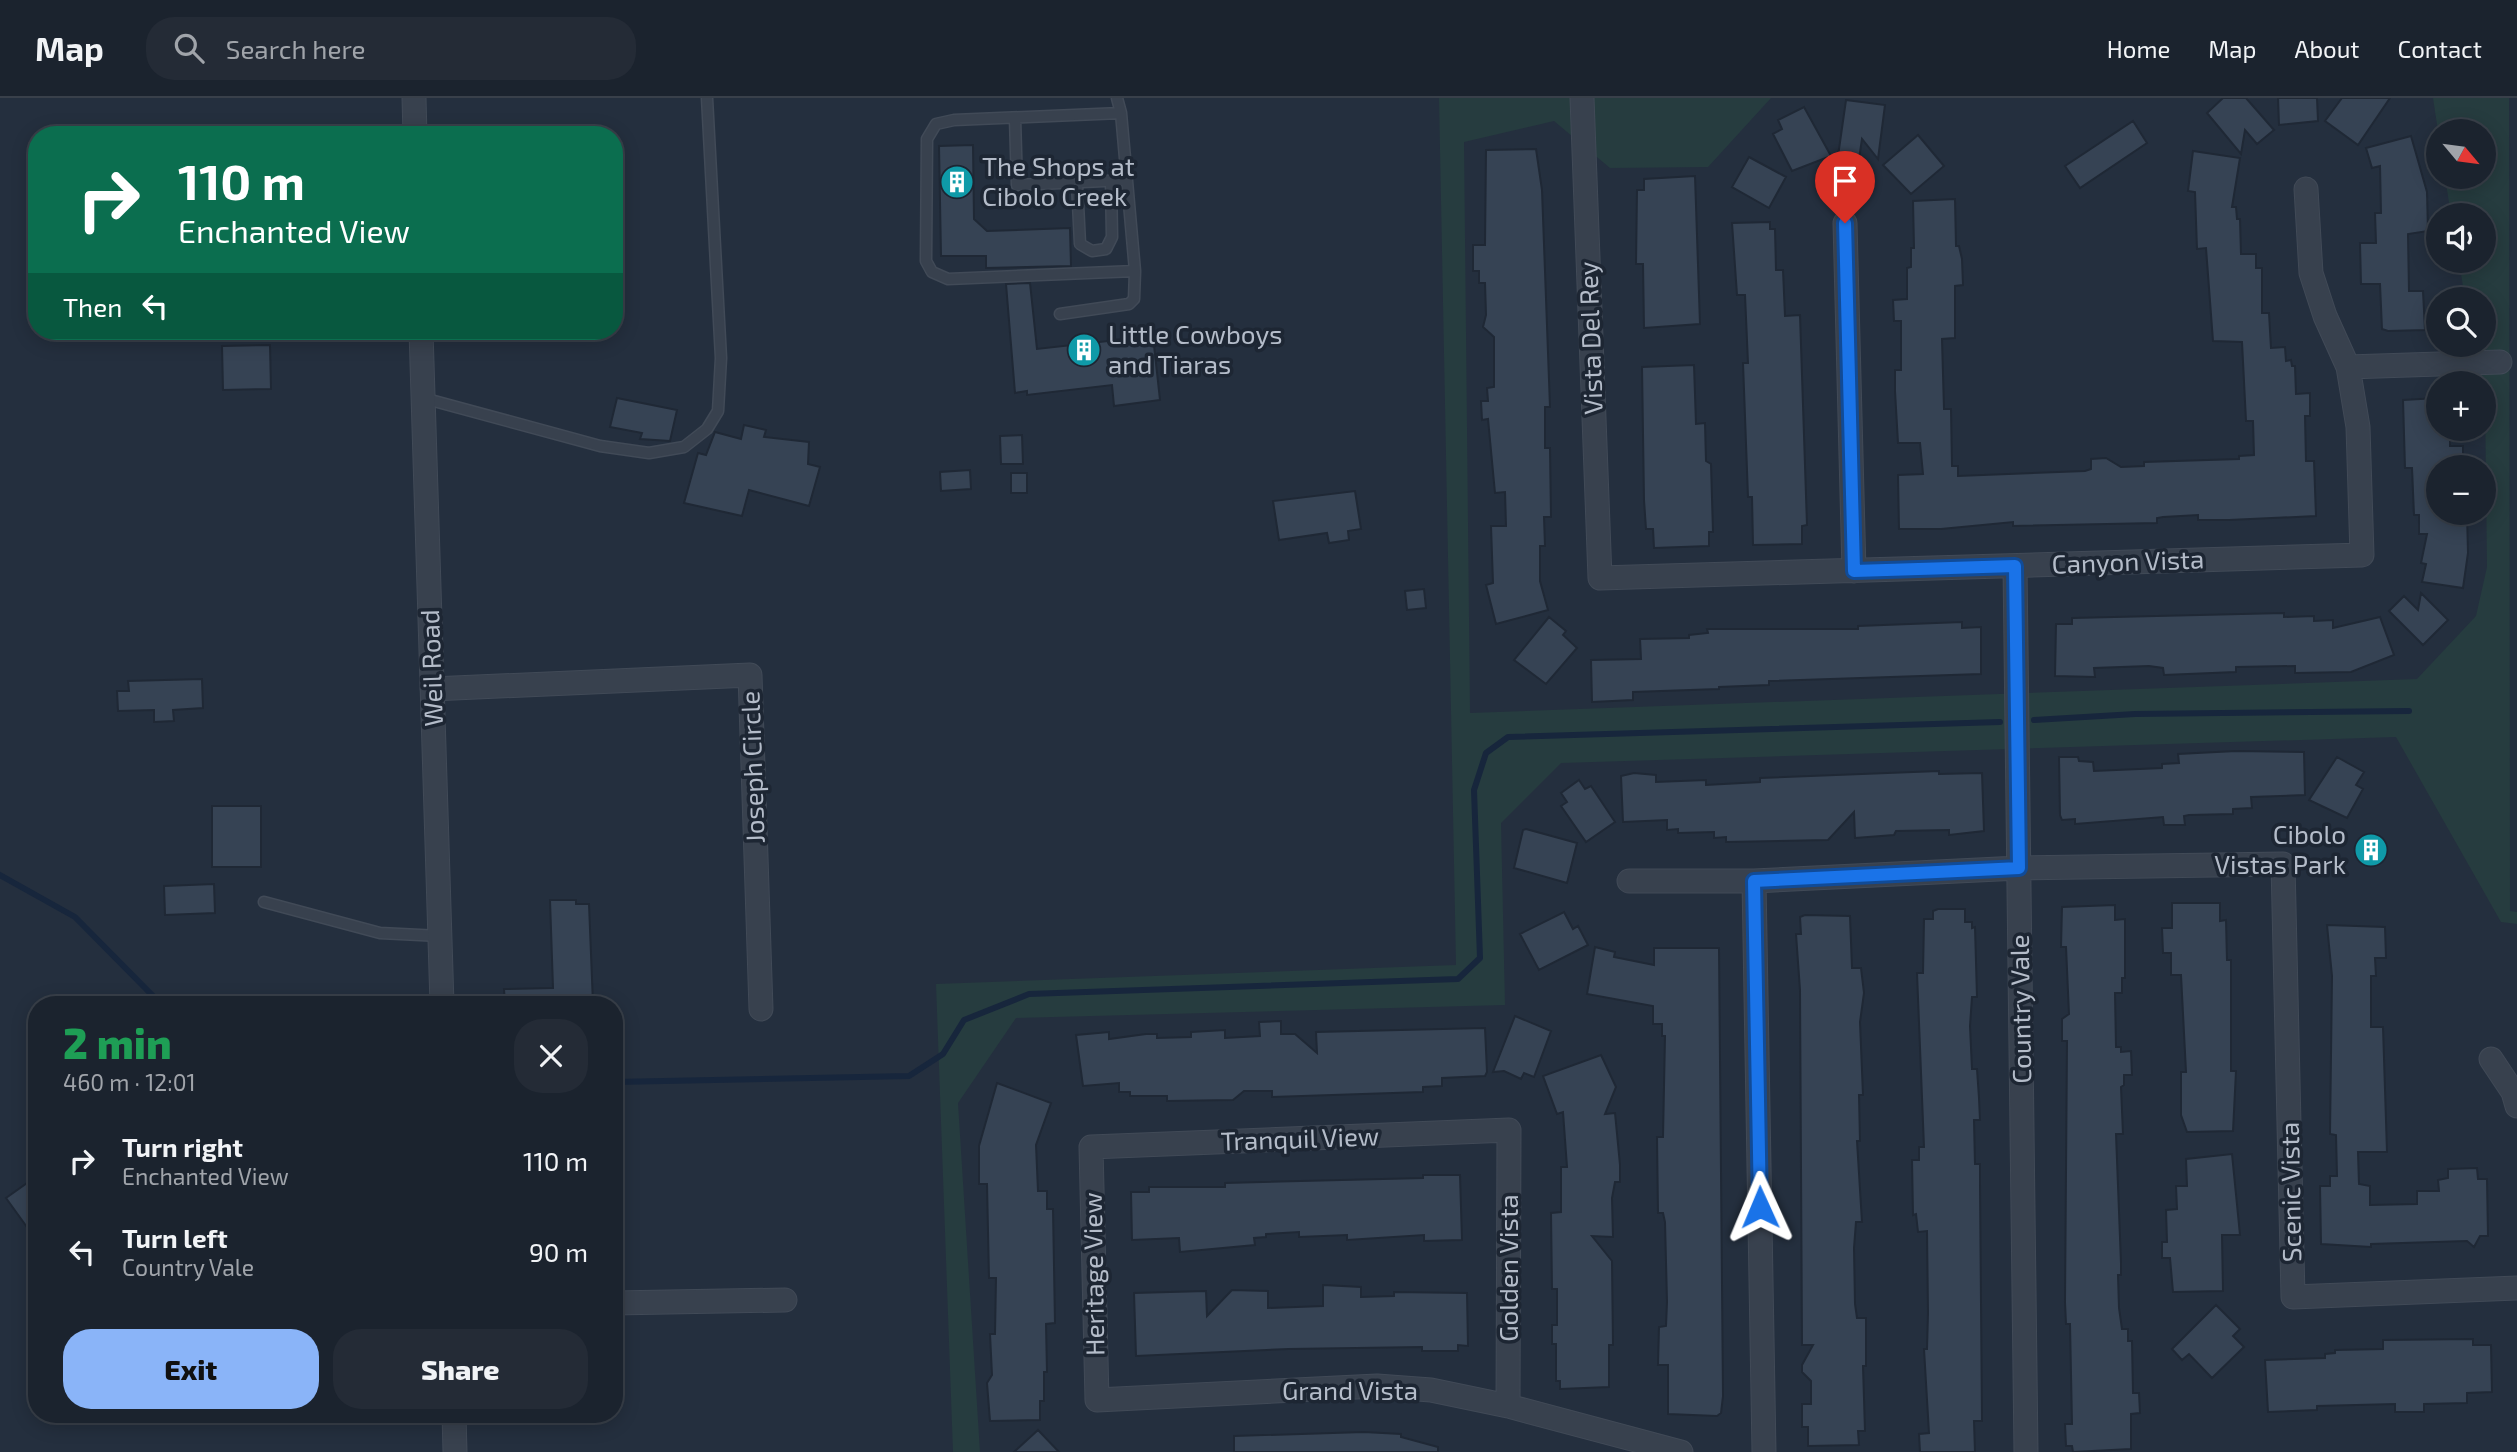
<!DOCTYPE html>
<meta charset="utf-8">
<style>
body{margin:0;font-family:"Exo 2",sans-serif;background:#242b36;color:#f1f3f6;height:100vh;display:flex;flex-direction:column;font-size:26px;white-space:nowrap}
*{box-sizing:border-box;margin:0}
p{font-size:23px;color:#a0a4aa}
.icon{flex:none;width:38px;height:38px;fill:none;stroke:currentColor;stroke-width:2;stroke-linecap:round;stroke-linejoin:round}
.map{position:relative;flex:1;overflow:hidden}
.sheet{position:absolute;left:28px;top:898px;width:595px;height:427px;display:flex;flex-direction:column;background:#1b232e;border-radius:28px;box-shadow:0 4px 18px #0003,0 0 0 2px #39404a}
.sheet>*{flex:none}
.banner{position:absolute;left:28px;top:28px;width:595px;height:214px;border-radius:28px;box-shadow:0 4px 18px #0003,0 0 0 2px #39404a;background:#0b6e4f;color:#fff;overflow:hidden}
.needle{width:46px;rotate:119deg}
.controls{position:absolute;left:2426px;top:21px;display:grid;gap:14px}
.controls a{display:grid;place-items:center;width:70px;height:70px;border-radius:50%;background:#1b232e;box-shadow:0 4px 18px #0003,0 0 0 2px #39404a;font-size:35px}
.pin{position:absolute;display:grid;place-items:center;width:60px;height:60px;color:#fff;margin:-72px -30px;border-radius:50% 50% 50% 0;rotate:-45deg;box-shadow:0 0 7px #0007}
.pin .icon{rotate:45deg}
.me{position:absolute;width:77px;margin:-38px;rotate:359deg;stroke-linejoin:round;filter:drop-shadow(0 0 5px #0008)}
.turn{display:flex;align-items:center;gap:24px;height:147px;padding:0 35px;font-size:32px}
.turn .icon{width:91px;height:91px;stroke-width:2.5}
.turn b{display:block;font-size:49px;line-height:60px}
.then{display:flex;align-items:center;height:66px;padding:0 35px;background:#0003;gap:14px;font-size:26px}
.round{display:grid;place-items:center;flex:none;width:74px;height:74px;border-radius:28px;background:#242b36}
.headline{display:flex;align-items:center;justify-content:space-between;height:119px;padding:0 35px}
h1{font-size:42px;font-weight:800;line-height:52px;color:#1e9e55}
.primary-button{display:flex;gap:14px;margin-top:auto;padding:14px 35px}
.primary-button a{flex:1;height:80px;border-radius:28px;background:#8ab4f8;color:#111;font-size:28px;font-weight:800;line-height:80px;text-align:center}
.primary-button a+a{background:#242b36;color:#f1f3f6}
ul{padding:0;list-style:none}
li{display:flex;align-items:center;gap:21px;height:91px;padding:0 35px}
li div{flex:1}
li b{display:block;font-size:26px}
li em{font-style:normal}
header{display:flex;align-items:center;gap:42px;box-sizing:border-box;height:98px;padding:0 35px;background:#1b232e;border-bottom:2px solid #39404a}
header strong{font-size:33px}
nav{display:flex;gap:38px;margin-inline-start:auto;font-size:24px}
.search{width:490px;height:63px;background:#242b36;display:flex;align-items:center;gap:18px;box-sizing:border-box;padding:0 24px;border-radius:28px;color:#a0a4aa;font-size:26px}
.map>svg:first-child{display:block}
</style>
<header>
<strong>Map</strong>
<div class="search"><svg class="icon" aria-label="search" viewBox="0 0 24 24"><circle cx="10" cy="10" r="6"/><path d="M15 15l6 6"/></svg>Search here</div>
<nav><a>Home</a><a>Map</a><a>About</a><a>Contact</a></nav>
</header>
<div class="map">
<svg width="2517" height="1354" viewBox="0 0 2517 1354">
<rect width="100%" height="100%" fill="#242f3e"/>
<path fill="#263c3f" d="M1439 0H1771L1708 69 1610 70 1554 23 1464 44 1470 615 2417 581 2476 518 2487 469 2485 296 2473 247H2483V201H2465L2459 163H2483V117H2451L2445 79H2483V33H2438L2433 0H2509L2510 813 2517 814V826L2501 824 2396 639 1561 665 1501 725 1505 907 1016 920 958 1005 980 1354H953L936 886 1456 867Z"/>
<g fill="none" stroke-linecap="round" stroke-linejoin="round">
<path stroke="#17263c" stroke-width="6" d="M2034 622 2135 616 2409 613
M0 777 75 819 155 900 195 906
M614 984 909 978 943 956 964 922 1029 896 1458 881 1480 860 1474 692 1486 655 1508 639 2000 624"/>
</g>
<path fill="#364354" stroke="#1f2835" stroke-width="2" d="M2223 0H2246L2274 32 2257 46 2245 32 2241 56 2207 15Z
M2278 0H2317L2318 23 2279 27Z
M2342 0H2390L2358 47 2325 23Z
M1846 2 1885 7 1878 61 1862 41 1859 61 1838 58Z
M1804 9 1831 58 1792 73 1773 36 1782 31 1778 22Z
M2133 23 2147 45 2080 90 2065 68Z
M1918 37 1944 68 1911 96 1883 67Z
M2411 38 2427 94 2428 133 2408 136 2409 193H2423L2425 232 2388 233 2382 231 2380 186H2361L2360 145H2376L2375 115H2381L2380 68 2372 70 2366 50Z
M973 47 974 121 987 133 1070 130 1071 168 986 170V158H941L939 48Z
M1536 51 1542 92 1550 309H1545V350H1550L1551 419H1544L1545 448H1540V483L1548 512 1496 526 1486 487 1493 485 1491 428H1506L1505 394 1495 395 1488 321 1482 322 1481 303H1488L1487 290 1494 289V239L1483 229 1486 217 1485 185H1479V173H1473V147H1485L1486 52Z
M2193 53 2240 60 2232 109H2236L2237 121H2240L2241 156H2256V170H2262V215H2269L2271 250 2285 249 2286 263 2291 262 2292 268H2295L2296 296 2310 295V318H2305L2306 363H2314L2316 418 2229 422H2198V417L2163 419 2157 420V425L2013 428V424L1941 431H1899L1898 377 1923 376 1920 345H1898L1895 293V272H1901V223H1894L1893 202 1907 201V170L1911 169V150H1914L1913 103 1955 101 1956 148H1959L1962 161 1963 187 1955 188V240L1942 241 1944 311H1951L1952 368H1958V378L2085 373 2091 371V361L2106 360 2121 369 2144 368V364L2239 361V358L2254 357 2253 323H2246L2242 244 2213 243 2206 150 2197 151 2195 94 2188 93Z
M1749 59 1786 79 1769 110 1732 89Z
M1695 78 1700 226 1644 230 1643 166H1636L1637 92H1644V81Z
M1770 124V131H1775L1776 172H1783L1785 218 1800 217 1807 427 1802 428V446L1753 447 1752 399H1748L1743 265H1748L1745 197H1737L1732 125Z
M1030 185 1037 251 1153 238 1160 302 1114 308 1112 287 1027 297V293L1015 295 1006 186Z
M270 247 271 291 223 292 222 248Z
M1694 267 1696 326 1705 325 1706 363 1711 366 1713 434H1709V448L1654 450 1653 431H1646L1644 402 1642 269Z
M617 300 677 312 670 343 640 341 642 335 610 329Z
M2438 300V331H2450V348H2463V369H2438V415H2467L2468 455 2463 490 2422 484 2426 466 2421 465 2427 436H2419V417H2414L2412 370H2405L2403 302Z
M744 327 766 332 764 339 809 344 808 366 820 369 809 408 749 392 742 418 684 405 698 355 706 357 715 334 741 341Z
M1022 337 1023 366H1001L1000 338Z
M970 372 971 391 941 393 940 374Z
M1011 375H1027V395H1011Z
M1355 393 1361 431 1348 433 1349 442 1329 445 1327 435 1279 442 1273 403Z
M1424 491 1426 510 1407 512 1405 493Z
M2421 495 2448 522 2423 547 2389 513 2404 498 2418 512Z
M2284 515V519L2314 518V523L2333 522V530L2380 519 2394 557 2351 574 2295 575V568L2236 569V574L2164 577 2163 570 2149 568 2094 570 2095 579 2055 578 2056 526H2072V520Z
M1549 519 1566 533 1563 537 1577 550 1546 586 1514 562Z
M1962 524V530L1981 529V576L1769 583V587L1719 589V591L1633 594V602L1592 604 1591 562 1641 561 1640 541 1689 540V537L1708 535 1707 531H1858V528Z
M202 581 203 610 173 612 174 623 154 624V612L118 613 117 593H129L128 583Z
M2236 653 2304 654 2305 697 2251 699 2252 710 2233 711V716L2189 717 2184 718 2185 727H2164L2163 719 2075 726V721L2062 722 2060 717 2059 659H2078L2079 663 2093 664 2094 673 2162 670V666L2179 665 2178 656Z
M2337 659 2364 674 2356 687 2363 691 2347 720 2309 702Z
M1939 673V676L1982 675 1984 733 1949 737V732L1896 733 1894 737 1855 740 1854 714 1828 742 1726 744V739L1714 740V734L1678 735V731L1667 732V722L1623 724 1621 678 1634 675 1656 677V684L1706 682V687L1760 684V680Z
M1579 682 1585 691 1591 688 1615 724 1586 744 1561 708 1567 704 1561 695Z
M212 708H261V769H212Z
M1526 731 1577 745 1567 785 1514 770 1523 732Z
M214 786 215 815 165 817 164 788Z
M550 802H576V806H589L593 906H505L504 891 553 890Z
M2172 805H2220V823L2226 822 2227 862H2231V973H2236L2233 1033 2187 1034 2181 1017V974H2186L2181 877H2171V855H2163L2162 830H2172Z
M2115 807V822L2125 821V880H2122V895H2115L2116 949H2121V954L2131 953 2132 977H2124V987L2121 989 2123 1036H2116L2121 1165V1177H2118L2119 1210 2122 1231H2128V1243H2132L2133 1295H2139L2140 1315 2131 1316V1351L2073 1354 2072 1348H2066L2065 1326H2072L2070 1226H2066L2065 1204 2067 943H2062V921L2069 916 2066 849H2061L2062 809Z
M1938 811H1965V824H1972V830L1975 829 1977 899H1972L1970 928 1972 971H1977L1979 1000 1980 1022H1974L1975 1066H1980V1087L1982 1323H1974L1975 1354H1920L1919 1336 1929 1335 1924 1251H1927L1928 1215 1927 1133 1918 1134 1916 1116 1913 1117 1912 1062H1919V1049H1924L1917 875H1923L1924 821H1933V813Z
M1564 814 1573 831 1578 828 1588 847 1539 872 1520 836Z
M1805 817 1850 818 1852 870H1861L1864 895 1860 924 1863 997H1859L1860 1043H1857L1862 1124H1856L1854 1150 1855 1206 1857 1220H1866V1268H1863L1865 1333H1858L1859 1347 1808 1348V1329H1802V1306H1811V1283L1802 1274V1267L1813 1247H1802L1800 892 1796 836H1801L1800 819Z
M2327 827 2385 829 2386 860H2375L2376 878H2371V929H2383L2387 1054H2358L2359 1086 2370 1088V1107L2417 1106V1093H2439L2438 1082 2448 1080V1071L2477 1070 2478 1081H2487L2488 1138H2480L2474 1149 2467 1143 2371 1146V1149L2321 1146 2320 1088H2330V1078H2337L2336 1037 2330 1036 2332 878Z
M1595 849 1615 854 1614 859 1654 867V850H1719L1723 1298 1721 1315 1717 1318 1668 1316V1267H1658L1659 1229 1666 1228 1667 1204 1665 1124 1663 1115H1658L1657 1039H1663L1665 938H1662V926H1653V908L1587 896Z
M1515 918 1551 933 1534 979 1524 975 1521 981 1504 973 1493 974Z
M1281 923V936H1295L1317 955 1316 934 1485 930 1487 974 1485 978 1442 980V988L1423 989V994L1272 999V993H1244L1233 1002 1167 1003V998H1130V994H1119V985L1083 988 1076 937 1109 934V941L1146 936H1157V940L1191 939V934L1225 932V940L1260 938 1259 924Z
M1601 957 1616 989 1605 1016 1615 1015 1620 1067V1084H1615L1612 1100 1613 1139 1592 1138 1612 1163 1613 1247H1609V1289L1560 1291V1283H1556V1246H1552V1227H1557V1191H1552L1551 1115 1561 1114V1069H1567L1563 1014 1557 1016 1543 978Z
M997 985 1051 1005 1036 1047 1038 1093H1047V1111H1053L1055 1225 1046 1226 1047 1274H1044V1303H1040V1322L990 1323 987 1285 992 1277 990 1236H995L996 1180H989L987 1086H979V1048Z
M2232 1056 2240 1137H2222L2223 1193 2173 1194 2170 1160H2162V1144H2167L2166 1112 2177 1111 2176 1088H2187L2186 1061Z
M1423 1077H1460L1462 1142 1424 1143V1137L1347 1142V1137L1299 1139V1134L1266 1136V1139L1254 1140 1255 1147 1180 1154 1179 1140 1132 1142 1131 1094H1149V1089H1225V1085L1423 1080Z
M37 1078V1143L6 1100Z
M1323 1187 1361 1189V1199L1394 1198V1194L1467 1195 1468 1248 1458 1247V1253H1422V1249L1289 1251 1136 1258 1134 1195 1206 1193 1207 1218 1232 1192 1268 1193V1210L1323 1208Z
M2216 1207 2240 1231 2233 1238 2244 1249 2212 1280 2189 1256 2182 1262 2172 1251Z
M2473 1241V1247H2491L2492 1294 2467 1295V1305L2424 1306V1314H2395V1306L2317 1308V1312L2268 1314 2265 1262 2325 1260V1256L2335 1255V1252L2383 1251V1242Z
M1038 1332 1059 1354H1014Z
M1364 1334 1401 1336V1339L1438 1349V1354H1234V1338Z"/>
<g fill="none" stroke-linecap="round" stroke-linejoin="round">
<defs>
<path id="service" d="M1121 15 954 22 936 26 927 41 926 163 932 174 948 181 1135 173
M1015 20 1017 87 1126 82
M1077 85 1080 146 1092 153 1106 151 1112 139 1111 83
M1060 216 1129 206 1134 201 1135 173 1121 15 1117 0
M423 300 600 348 649 355 684 349 707 331 718 313 721 260 707 0
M264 804 380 835 440 838"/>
<path id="minor" d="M414 0 415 37
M1582 0 1600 480 2362 457 2358 329 2348 269 2325 218 2311 175 2306 91
M1845 125 1854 473
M421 233 442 906
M2348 269 2500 264
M2015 468 2026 1354
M432 591 750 577 761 911
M1629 783H1754L2019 770 2283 766 2293 1199 2517 1190
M1754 783 1764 1354
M2491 961 2513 994 2517 1008
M614 1205 785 1202
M1508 1308 1509 1032 1091 1049 1097 1302 1377 1288 1431 1292 1508 1308 1681 1354
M454 1316 455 1354"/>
</defs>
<use href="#service" stroke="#414a57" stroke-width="13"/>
<use href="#minor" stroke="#414a57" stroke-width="25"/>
<use href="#service" stroke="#38414e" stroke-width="10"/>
<use href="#minor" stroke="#38414e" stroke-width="23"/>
</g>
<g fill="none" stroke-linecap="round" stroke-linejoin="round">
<defs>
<path id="route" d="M1760 1109 1754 783 2019 770 2015 468 1854 473 1845 125"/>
</defs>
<use href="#route" stroke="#114b97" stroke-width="18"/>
<use href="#route" stroke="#1a73e8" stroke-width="12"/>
</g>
<defs>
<symbol id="building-disc" viewBox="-11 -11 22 22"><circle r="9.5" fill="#0f9aa8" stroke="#1d2633"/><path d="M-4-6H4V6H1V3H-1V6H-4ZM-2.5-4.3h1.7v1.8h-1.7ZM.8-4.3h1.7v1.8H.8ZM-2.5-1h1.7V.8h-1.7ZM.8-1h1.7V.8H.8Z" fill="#fff"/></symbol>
</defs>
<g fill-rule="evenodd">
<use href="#building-disc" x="938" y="65" width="38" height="38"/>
<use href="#building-disc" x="1065" y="233" width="38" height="38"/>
<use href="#building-disc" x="2352" y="733" width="38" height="38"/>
</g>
<g text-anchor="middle" stroke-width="7" stroke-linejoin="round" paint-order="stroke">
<g font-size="26" fill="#b4bcc9" stroke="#1d2633" text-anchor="start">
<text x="982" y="78">The Shops at<tspan x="982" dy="30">Cibolo Creek</tspan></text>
<text x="1108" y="246">Little Cowboys<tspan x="1108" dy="30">and Tiaras</tspan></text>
<text x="2346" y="746" text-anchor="end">Cibolo<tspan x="2346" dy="30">Vistas Park</tspan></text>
</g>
<g font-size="26" fill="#b4bcc9" stroke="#1d2633">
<text transform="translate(1591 240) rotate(-92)" y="9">Vista Del Rey</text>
<text transform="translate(2128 464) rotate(-2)" y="9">Canyon Vista</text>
<text transform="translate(432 570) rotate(-92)" y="9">Weil Road</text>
<text transform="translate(753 669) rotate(-92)" y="9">Joseph Circle</text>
<text transform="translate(2021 911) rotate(-91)" y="9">Country Vale</text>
<text transform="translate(1300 1041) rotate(-2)" y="9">Tranquil View</text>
<text transform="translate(2291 1094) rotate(-91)" y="9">Scenic Vista</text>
<text transform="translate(1509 1170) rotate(-90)" y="9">Golden Vista</text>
<text transform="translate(1094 1176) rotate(-91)" y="9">Heritage View</text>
<text x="1350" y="1302">Grand Vista</text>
</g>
</g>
</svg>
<div class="controls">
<a><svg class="needle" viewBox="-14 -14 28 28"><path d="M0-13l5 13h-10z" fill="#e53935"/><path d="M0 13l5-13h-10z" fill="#a0a4aa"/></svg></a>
<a><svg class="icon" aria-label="sound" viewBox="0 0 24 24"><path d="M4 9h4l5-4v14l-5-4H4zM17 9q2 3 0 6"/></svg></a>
<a><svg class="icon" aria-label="search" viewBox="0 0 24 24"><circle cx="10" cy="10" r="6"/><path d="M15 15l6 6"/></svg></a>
<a>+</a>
<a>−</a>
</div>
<div class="pin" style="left:1845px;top:125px;background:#d93025"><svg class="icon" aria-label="arrive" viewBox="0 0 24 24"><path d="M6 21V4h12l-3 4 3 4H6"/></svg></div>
<svg class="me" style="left:1760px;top:1109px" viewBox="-20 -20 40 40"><path d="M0-17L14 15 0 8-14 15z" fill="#1a73e8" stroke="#fff" stroke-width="4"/></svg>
<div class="banner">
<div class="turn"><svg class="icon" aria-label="right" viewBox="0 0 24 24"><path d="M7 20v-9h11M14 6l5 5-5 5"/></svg><div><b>110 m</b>Enchanted View</div></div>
<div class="then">Then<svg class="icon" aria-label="left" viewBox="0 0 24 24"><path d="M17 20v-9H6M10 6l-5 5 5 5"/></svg></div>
</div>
<section class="sheet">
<div class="headline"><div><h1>2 min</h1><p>460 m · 12:01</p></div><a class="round"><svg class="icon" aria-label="close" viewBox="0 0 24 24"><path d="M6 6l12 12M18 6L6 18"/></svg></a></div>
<ul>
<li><svg class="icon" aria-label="right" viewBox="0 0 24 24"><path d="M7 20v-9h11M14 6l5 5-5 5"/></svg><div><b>Turn right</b><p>Enchanted View</p></div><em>110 m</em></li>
<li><svg class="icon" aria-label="left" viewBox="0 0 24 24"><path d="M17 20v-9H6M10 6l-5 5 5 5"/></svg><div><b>Turn left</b><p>Country Vale</p></div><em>90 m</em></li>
</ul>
<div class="primary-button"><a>Exit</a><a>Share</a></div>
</section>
</div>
